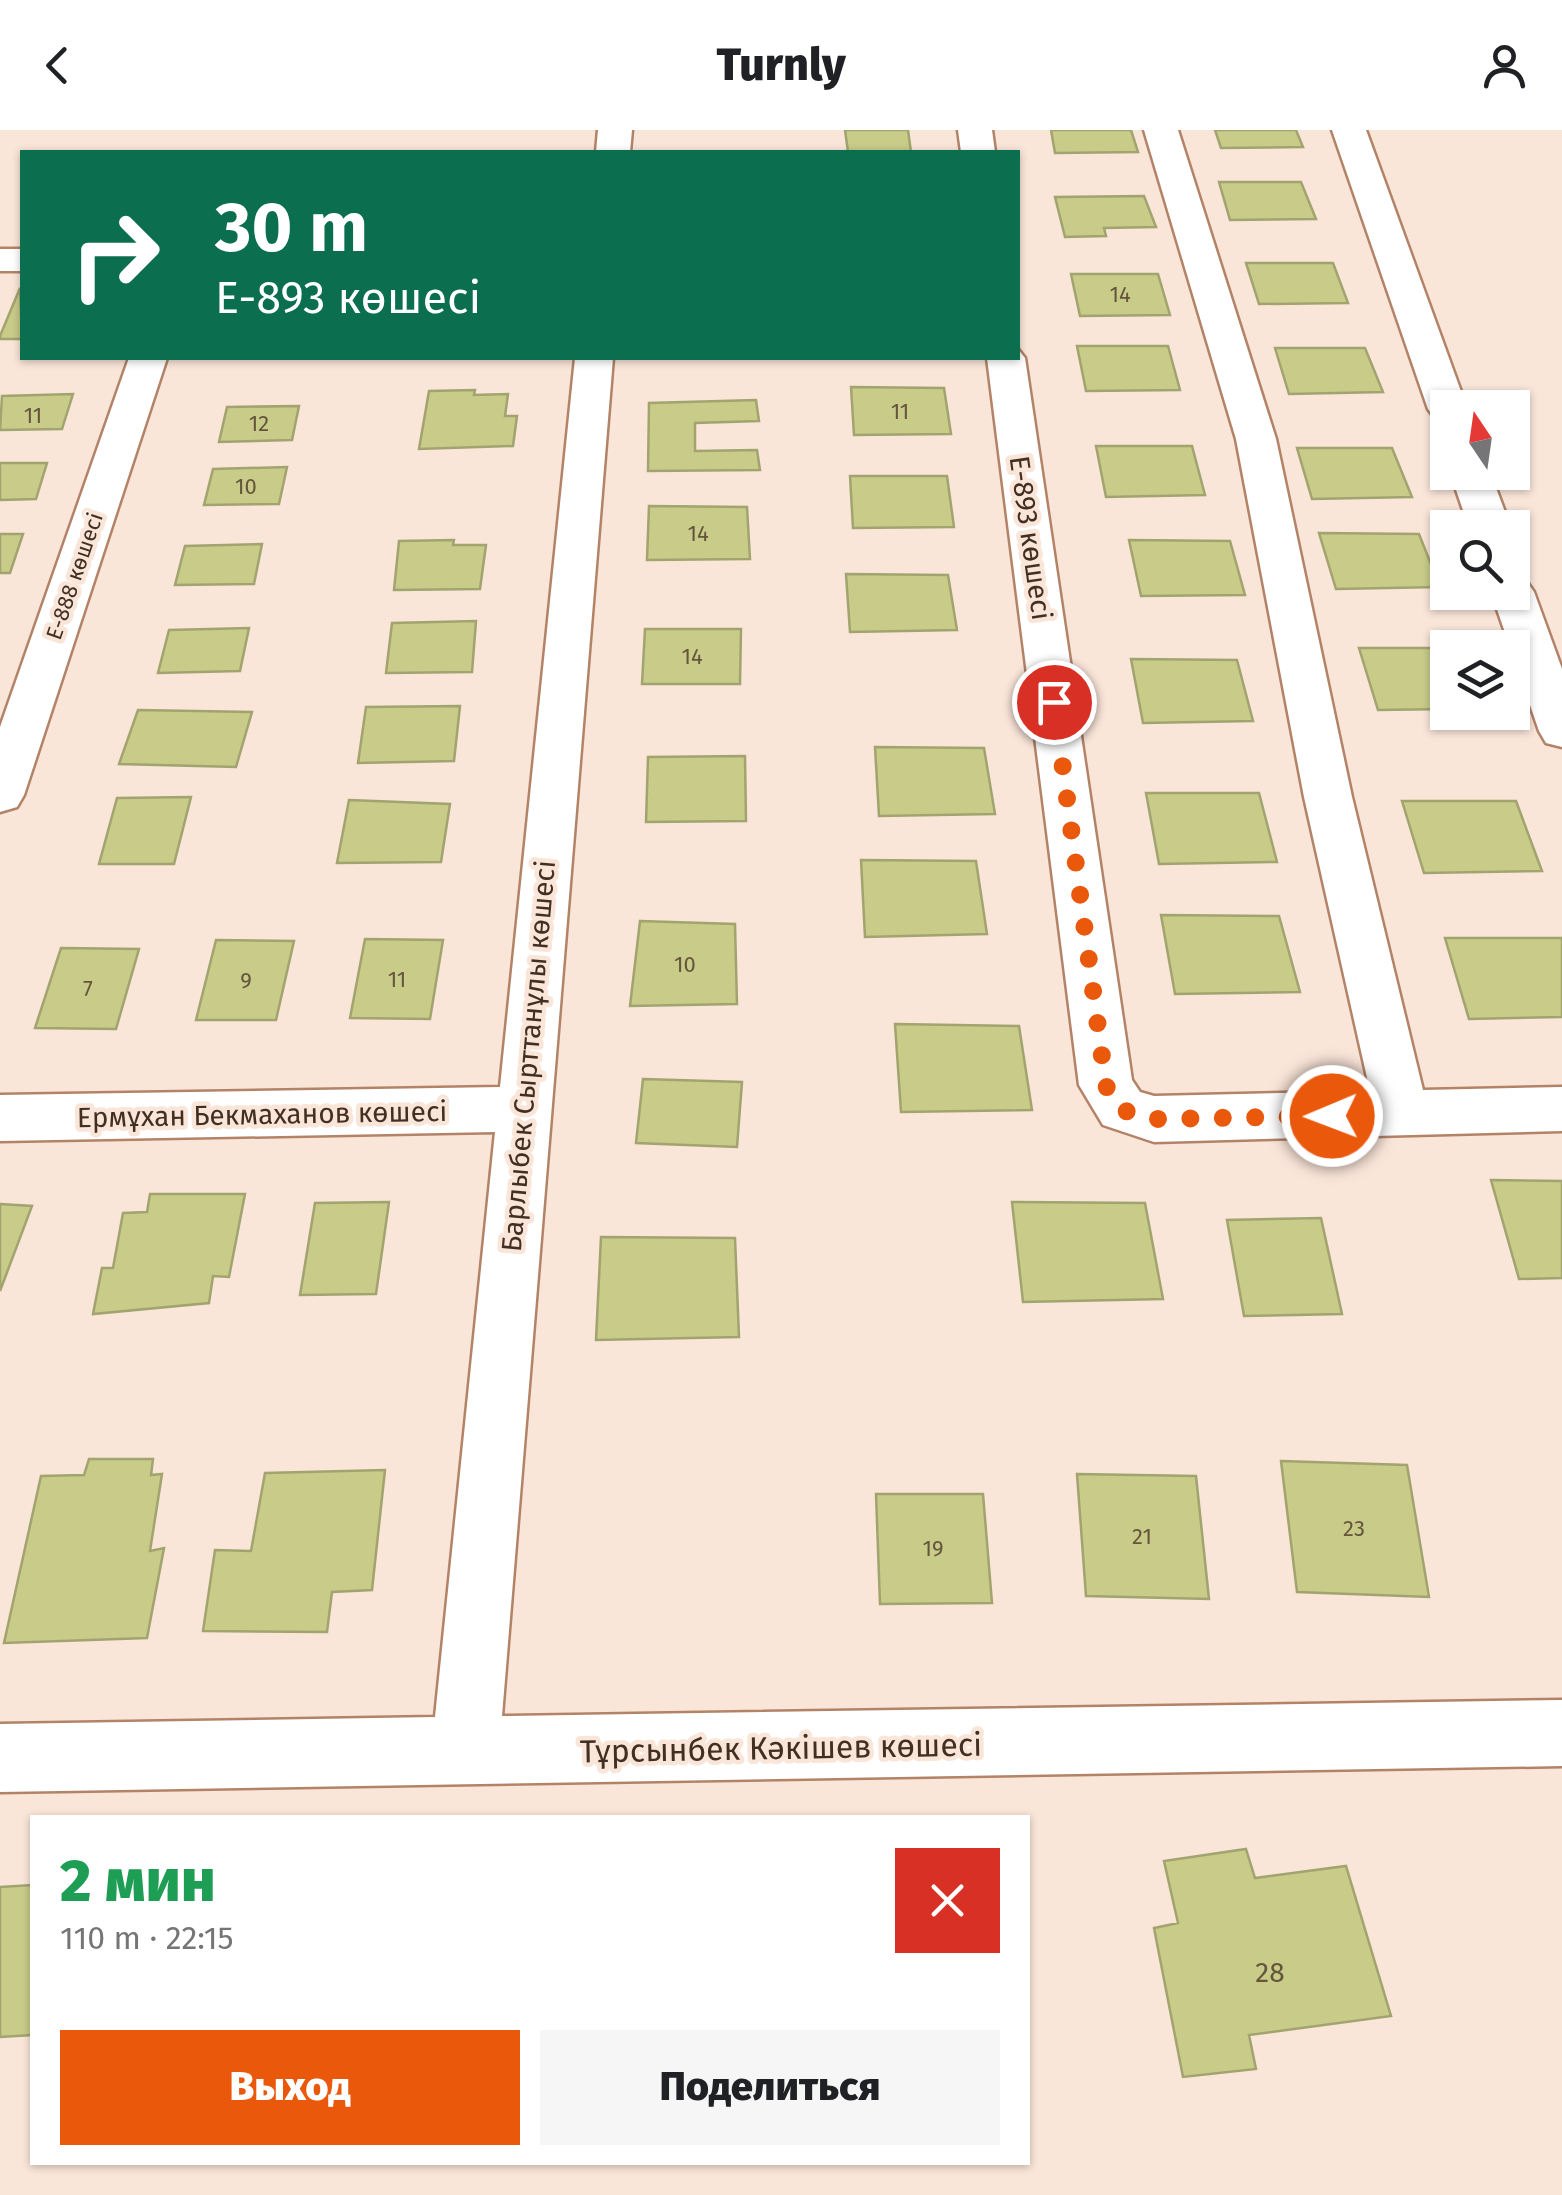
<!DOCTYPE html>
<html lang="ru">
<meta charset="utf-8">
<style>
body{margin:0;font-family:"Fira Sans",sans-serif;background:#f6f6f6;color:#202124;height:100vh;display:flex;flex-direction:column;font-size:38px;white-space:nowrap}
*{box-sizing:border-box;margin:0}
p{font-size:32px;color:#757577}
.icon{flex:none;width:55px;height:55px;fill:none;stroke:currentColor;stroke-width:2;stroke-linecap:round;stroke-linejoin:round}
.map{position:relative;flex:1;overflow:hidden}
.details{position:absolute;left:30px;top:1685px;width:1000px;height:350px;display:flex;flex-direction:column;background:#fff;border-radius:0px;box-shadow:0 2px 8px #0004}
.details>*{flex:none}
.guide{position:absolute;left:20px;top:20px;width:1000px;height:210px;border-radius:0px;box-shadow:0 2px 8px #0004;background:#0b6e4f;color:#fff;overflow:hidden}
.needle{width:65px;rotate:347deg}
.buttons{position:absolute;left:1430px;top:260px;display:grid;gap:20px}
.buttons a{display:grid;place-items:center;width:100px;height:100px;border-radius:0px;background:#fff;box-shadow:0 2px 8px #0004;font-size:50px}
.pin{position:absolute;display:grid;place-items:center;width:85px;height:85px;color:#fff;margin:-42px;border:5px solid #fff;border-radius:50%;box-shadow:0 2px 10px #0007}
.me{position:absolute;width:110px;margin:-55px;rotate:269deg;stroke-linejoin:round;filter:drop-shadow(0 0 8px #0008)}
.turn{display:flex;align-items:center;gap:35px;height:210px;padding:0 30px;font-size:45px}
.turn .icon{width:130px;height:130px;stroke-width:2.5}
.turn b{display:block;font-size:70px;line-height:85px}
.round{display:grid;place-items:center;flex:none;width:105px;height:105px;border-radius:0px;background:#f6f6f6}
.overview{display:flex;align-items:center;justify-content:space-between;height:170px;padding:0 30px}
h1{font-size:60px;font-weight:800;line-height:75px;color:#1e9e55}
.primary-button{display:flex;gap:20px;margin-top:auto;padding:20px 30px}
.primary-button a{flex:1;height:115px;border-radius:0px;background:#ea580c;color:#fff;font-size:40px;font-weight:800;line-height:115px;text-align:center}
.primary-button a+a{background:#f6f6f6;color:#202124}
header{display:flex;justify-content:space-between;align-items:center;height:130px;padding:0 30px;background:#fff;font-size:45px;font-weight:800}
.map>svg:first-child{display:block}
</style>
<header><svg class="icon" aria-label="back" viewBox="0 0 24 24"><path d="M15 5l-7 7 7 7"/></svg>Turnly<svg class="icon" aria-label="person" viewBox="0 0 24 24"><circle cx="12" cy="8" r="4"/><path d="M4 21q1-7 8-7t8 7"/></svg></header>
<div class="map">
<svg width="1562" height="2065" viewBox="0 0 1562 2065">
<rect width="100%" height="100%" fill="#fae5d9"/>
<path fill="#c9cb89" stroke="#a2a46f" stroke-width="2.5" d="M845 0H908L911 22H848Z
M1051 0H1131L1138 22 1055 23Z
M1215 0H1296L1303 17 1221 18Z
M1219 52H1301L1316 89 1230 90Z
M1144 66 1156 97 1104 98 1106 106 1065 107 1055 67Z
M1246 133H1333L1348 173 1259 174Z
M1071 144H1158L1170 185 1080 186Z
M20 158 22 209H0V206Z
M1077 216H1168L1180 260 1086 261Z
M1275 218H1365L1383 262 1289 264Z
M851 257 944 258 951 304 854 305Z
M475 260 474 265 508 264 505 286H517L513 316 419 319 429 261Z
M73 264 62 299 0 300 2 266Z
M756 270 759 291 695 293V321L757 320 760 340 648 341 649 273Z
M299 276 292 310 219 312 227 277Z
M1096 316H1192L1205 365 1106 367Z
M1297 318H1392L1412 367 1312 369Z
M0 333H47L36 369 0 370Z
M287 337 279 374 204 375 213 339Z
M850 346H947L954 397 853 398Z
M649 376 747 377 750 429 647 430Z
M1319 403 1419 404 1440 457 1336 459Z
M0 404H23L10 443H0Z
M454 410 453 415H486L480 459 394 460 399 411Z
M1129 410 1230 411 1245 465 1141 466Z
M262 414 254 454 175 455 185 416Z
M846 444 948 445 957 500 850 502Z
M476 491 472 542 386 543 392 493Z
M249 498 240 541 158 543 169 500Z
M645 499H741L740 554H642Z
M1359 518H1448V579L1378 580Z
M1131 529 1237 530 1253 591 1143 593Z
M460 576 454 631 358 633 366 577Z
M138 580 252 582 236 637 119 634Z
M875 617 984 618 995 684 879 686Z
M745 626 746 691 646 692 648 627Z
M1146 663H1259L1277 732 1159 734Z
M191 667 174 734H99L117 668Z
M349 670 450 674 441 732 337 733Z
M1402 671H1516L1542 741 1424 743Z
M861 730 976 731 987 804 865 807Z
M1161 785 1279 786 1300 862 1175 864Z
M640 791 735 794 737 874 630 876Z
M1445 808H1562V887L1469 889Z
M365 809 443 810 430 889 350 888Z
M216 810 294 811 276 890H196Z
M61 818 139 819 116 899 35 898Z
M895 894 1019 896 1032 980 901 982Z
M643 949 742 952 737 1017 636 1013Z
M1491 1050 1562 1051V1148L1519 1149Z
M150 1064H245L229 1147 213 1146 209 1173 93 1184 102 1138H113L123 1083 147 1082Z
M389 1072 376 1164 300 1165 315 1073Z
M1012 1072 1145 1073 1163 1169 1023 1172Z
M0 1074 32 1076 0 1161Z
M1321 1088 1342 1184 1244 1186 1227 1090Z
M601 1107 735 1108 739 1207 596 1210Z
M89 1329H153L151 1345 162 1344 150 1421 164 1418 147 1508 4 1513 41 1346 84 1345Z
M1281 1331 1407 1335 1429 1467 1297 1462Z
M385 1340 372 1460 332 1462 327 1502 203 1501 215 1420 251 1421 265 1343Z
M1077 1344 1196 1346 1209 1469 1086 1466Z
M876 1364H983L992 1473 880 1474Z
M1246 1719 1255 1748 1346 1736 1391 1886 1249 1905 1256 1939 1183 1947 1154 1798 1178 1793 1164 1731Z
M32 1755V1905L0 1907V1757Z"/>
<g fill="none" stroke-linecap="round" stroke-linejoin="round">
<defs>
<path id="street" d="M598 0H632L630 22H596Z
M958 0H992L995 22H961Z
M1144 0H1178L1276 309 1352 667 1423 960 1562 957V1001L1154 1012 1103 995 1079 955 987 228H1018V219L1025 228 1132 950 1140 962 1154 966 1370 961 1304 667 1236 309Z
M1332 0H1366L1467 278H1448V291L1434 287 1428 279Z
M0 119H22V141H0Z
M129 228H167L24 665 17 677 0 682V597Z
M575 228H613L502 1586 1562 1570V1636L0 1662V1594L435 1587 495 1002 0 1011V965L500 957Z
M1450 342H1490L1511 398H1469Z
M1512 448 1527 452 1534 462 1562 539V617L1546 613 1539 601 1491 462H1512Z"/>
</defs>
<use href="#street" stroke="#b38368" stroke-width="5"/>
<use href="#street" fill="#fff" fill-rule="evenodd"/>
</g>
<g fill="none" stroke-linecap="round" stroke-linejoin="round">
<path stroke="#ea580c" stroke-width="18" stroke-dasharray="0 32.4" d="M1054 572 1106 956 1122 980 1154 989 1332 986"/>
</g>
<g text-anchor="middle" stroke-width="9" stroke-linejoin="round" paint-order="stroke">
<g font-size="22" fill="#64553c">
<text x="1120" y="172">14</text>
<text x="900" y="289">11</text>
<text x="33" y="293">11</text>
<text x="259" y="301">12</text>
<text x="246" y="364">10</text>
<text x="698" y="411">14</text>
<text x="692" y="534">14</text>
<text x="685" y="842">10</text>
<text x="397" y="857">11</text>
<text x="246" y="858">9</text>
<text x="88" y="866">7</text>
<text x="1354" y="1406">23</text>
<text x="1142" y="1414">21</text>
<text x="933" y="1426">19</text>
</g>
<g font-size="22" fill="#432e23" stroke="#fae5d9">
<text transform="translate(74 446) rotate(-71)" y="8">Е-888 көшесі</text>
</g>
<g font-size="28" fill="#432e23" stroke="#fae5d9">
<text transform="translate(1031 408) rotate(82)" y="10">Е-893 көшесі</text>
<text transform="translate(528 926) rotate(-85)" y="10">Барлыбек Сырттанұлы көшесі</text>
<text transform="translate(262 984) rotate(-1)" y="10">Ермұхан Бекмаханов көшесі</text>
</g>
<g font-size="28" fill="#64553c">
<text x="1270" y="1852">28</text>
</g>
<g font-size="32" fill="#432e23" stroke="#fae5d9">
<text transform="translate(781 1618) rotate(-1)" y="11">Тұрсынбек Кәкішев көшесі</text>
</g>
</g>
</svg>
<div class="buttons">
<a><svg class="needle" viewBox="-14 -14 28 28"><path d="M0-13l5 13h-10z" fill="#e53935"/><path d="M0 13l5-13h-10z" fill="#757577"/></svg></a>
<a><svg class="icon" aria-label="search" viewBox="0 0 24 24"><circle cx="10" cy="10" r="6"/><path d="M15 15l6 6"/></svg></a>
<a><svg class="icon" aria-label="layers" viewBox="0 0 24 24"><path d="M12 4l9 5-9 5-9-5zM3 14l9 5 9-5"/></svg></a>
</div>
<div class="pin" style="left:1054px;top:572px;background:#d93025"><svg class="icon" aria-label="arrive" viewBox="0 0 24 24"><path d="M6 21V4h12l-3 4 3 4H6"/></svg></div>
<svg class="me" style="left:1332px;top:986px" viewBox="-20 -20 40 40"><circle r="17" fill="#ea580c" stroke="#fff" stroke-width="3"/><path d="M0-11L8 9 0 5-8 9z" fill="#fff"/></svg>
<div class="guide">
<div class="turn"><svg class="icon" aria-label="right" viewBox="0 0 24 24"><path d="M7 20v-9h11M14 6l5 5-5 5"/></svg><div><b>30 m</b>Е-893 көшесі</div></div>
</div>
<section class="details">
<div class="overview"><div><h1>2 мин</h1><p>110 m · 22:15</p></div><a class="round" style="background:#d93025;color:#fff"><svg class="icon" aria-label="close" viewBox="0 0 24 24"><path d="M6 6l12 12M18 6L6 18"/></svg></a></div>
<div class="primary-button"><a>Выход</a><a>Поделиться</a></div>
</section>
</div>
